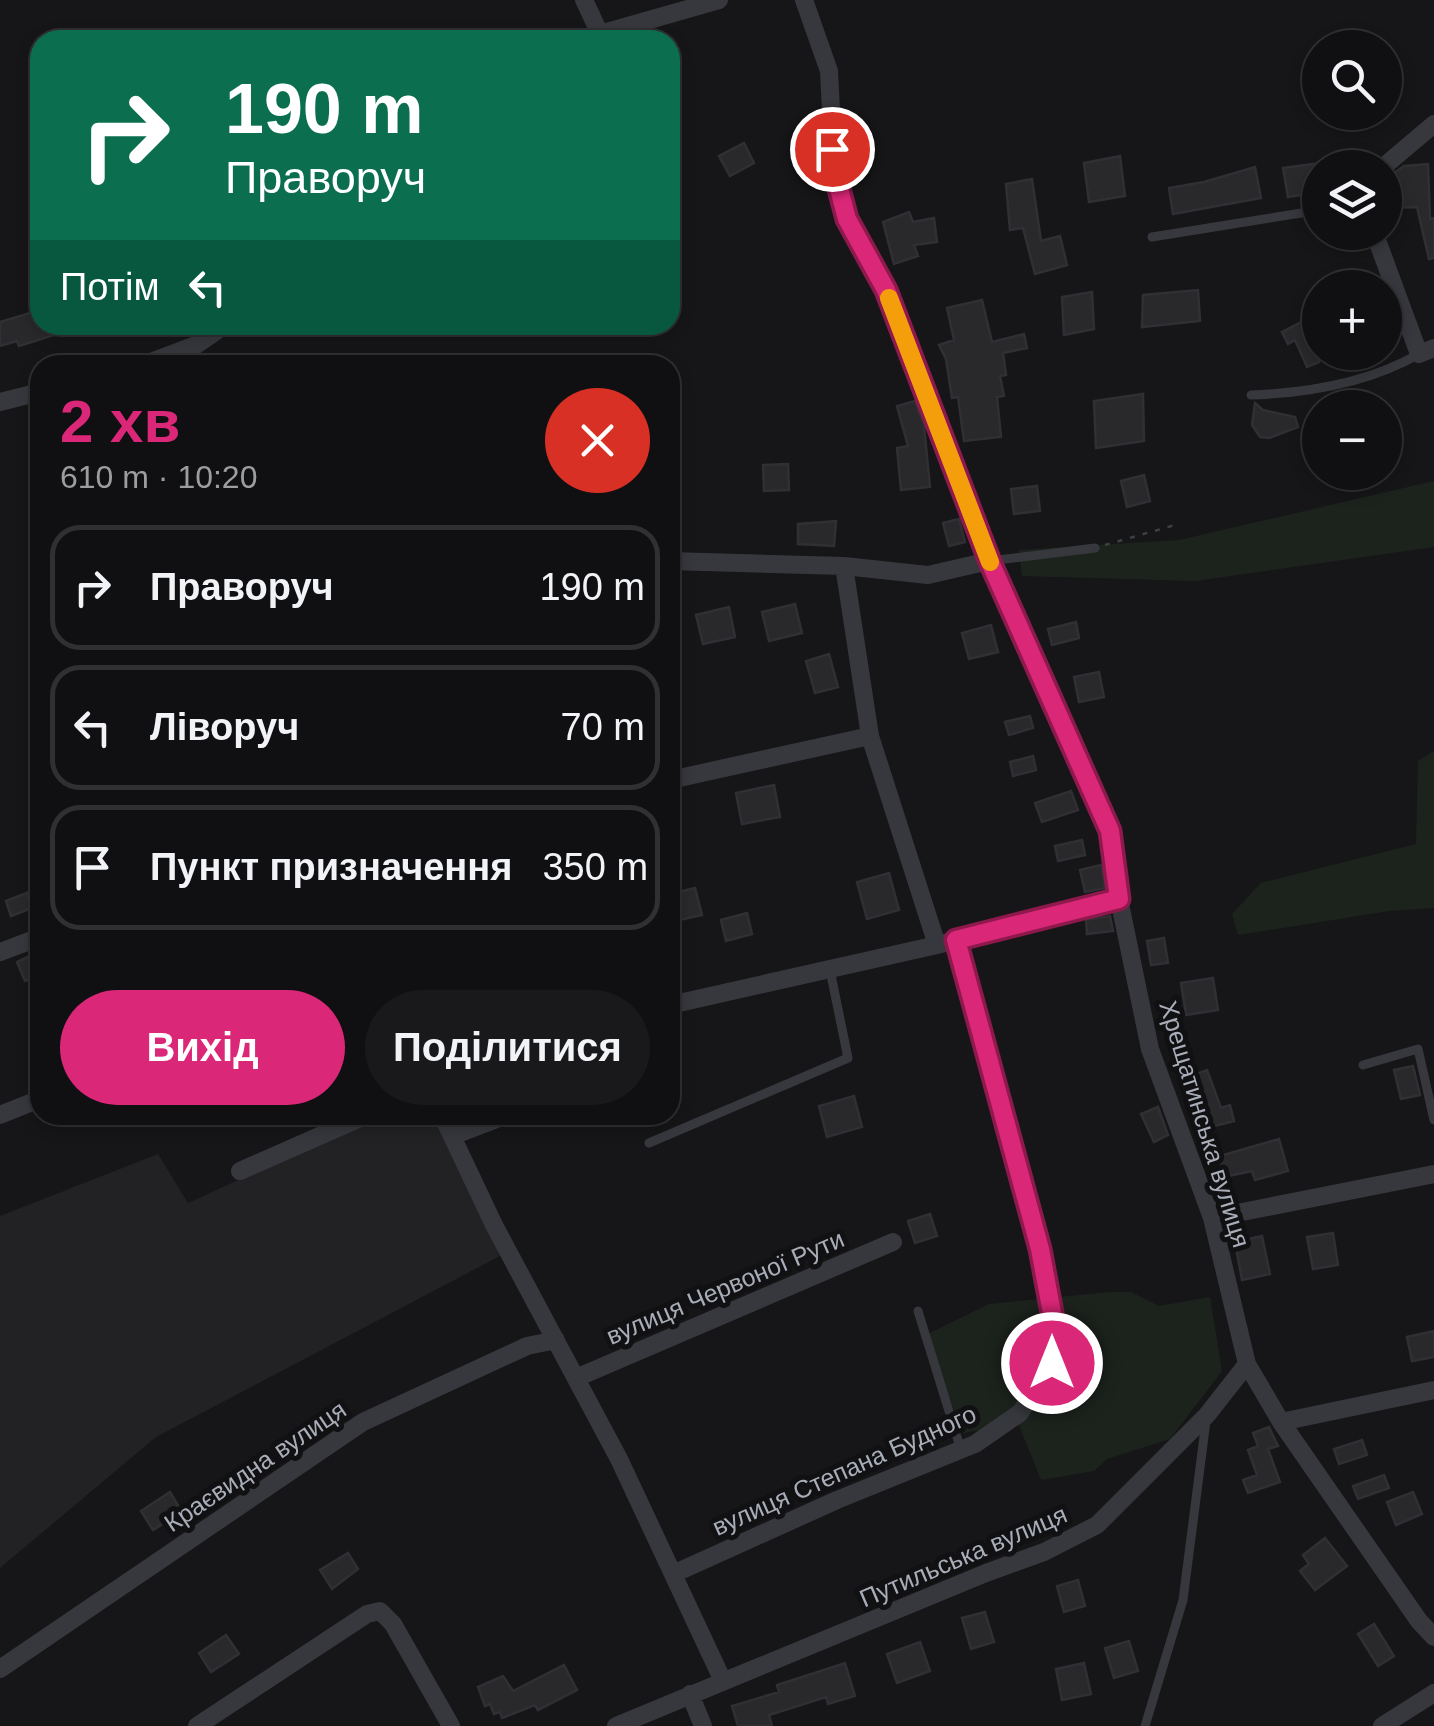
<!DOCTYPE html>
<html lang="uk">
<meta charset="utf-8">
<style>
body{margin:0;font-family:Helvetica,sans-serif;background:#19191b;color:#f1f3f6;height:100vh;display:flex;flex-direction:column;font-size:38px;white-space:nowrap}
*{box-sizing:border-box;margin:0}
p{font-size:32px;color:#9c9d9f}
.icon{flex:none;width:55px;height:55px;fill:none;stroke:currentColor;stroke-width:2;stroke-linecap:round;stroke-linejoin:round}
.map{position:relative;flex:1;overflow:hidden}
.sheet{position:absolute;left:30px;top:355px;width:650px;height:770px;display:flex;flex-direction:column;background:#101012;border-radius:30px;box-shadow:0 5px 15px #0003,0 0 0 2px #303032}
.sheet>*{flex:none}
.top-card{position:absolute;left:30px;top:30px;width:650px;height:305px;border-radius:30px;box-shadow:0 5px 15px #0003,0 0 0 2px #303032;background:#0b6e4f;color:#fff;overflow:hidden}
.tools{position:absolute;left:1302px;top:30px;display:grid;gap:20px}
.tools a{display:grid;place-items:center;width:100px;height:100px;border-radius:50%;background:#101012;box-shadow:0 5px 15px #0003,0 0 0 2px #303032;font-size:50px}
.pin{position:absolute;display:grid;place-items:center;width:85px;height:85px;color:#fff;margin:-42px;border:5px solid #fff;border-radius:50%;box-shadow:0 2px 10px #0007}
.me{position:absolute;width:110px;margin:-55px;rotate:0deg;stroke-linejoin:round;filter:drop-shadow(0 0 8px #0008)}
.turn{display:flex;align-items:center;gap:35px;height:210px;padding:0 30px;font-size:45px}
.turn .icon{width:130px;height:130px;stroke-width:2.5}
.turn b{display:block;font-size:70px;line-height:85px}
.then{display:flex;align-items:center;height:95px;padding:0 30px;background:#0003;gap:20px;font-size:38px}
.round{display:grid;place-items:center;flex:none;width:105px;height:105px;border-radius:52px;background:#19191b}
.headline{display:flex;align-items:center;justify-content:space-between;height:170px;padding:0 30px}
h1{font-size:60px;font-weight:600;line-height:75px;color:#db2777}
.primary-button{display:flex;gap:20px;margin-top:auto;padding:20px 30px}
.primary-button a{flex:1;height:115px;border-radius:60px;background:#db2777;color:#fff;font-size:40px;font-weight:600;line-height:115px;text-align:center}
.primary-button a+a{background:#19191b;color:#f1f3f6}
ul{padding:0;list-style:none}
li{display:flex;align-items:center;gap:30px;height:125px;margin:0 20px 15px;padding:0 10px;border:5px solid #303032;border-radius:30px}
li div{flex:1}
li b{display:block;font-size:38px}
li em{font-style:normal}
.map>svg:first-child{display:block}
</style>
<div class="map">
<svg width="1434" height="1726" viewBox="0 0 1434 1726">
<rect width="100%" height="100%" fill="#161618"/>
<path fill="#222225" d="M379 1115H437L500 1256 156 1437 0 1568V1216L158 1154 188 1203Z"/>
<path fill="#1c231d" d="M1434 481V547L1195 581 1022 576 1019 550 1179 540Z
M1434 751V908L1389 911 1238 935 1232 914 1261 883 1416 844 1418 761Z
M1110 1292H1131L1159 1306 1210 1297 1222 1371 1170 1439 1107 1459 1094 1471 1041 1480 1018 1423 963 1433 926 1335 989 1304Z"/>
<path fill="#29292c" stroke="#303034" stroke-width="2.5" d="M744 143 754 163 730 176 719 156Z
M1120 156 1125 196 1089 202 1084 163Z
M1320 163V192L1288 197 1283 168Z
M1428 164 1430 219 1434 218V258L1429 259 1417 207 1385 208V180L1404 166Z
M1255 167 1261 198 1173 214 1169 188 1204 182Z
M1032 179 1041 241 1060 236 1067 265 1035 274 1023 228 1010 230 1006 184Z
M909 212 913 222 934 218 937 242 914 245 918 256 894 264 883 222Z
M1198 290 1200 321 1142 327 1143 295Z
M1092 292 1094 329 1064 335 1062 297Z
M982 300 992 342 1024 334 1027 348 1003 353 1006 375 1000 376 1004 396 997 397 1001 437 964 441 958 397 952 398 946 359 939 345 954 340 947 308Z
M40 310V325H76V328L19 346 17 341 0 346V322Z
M1305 320 1319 362 1307 367 1295 340 1288 344 1282 332Z
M1143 394 1144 441 1096 448 1094 401Z
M915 401 924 426 930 487 901 490 897 448 908 446 897 406Z
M1255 403 1263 410 1295 417 1298 427 1269 438 1260 437 1252 425Z
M788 464 789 490 764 491 763 465Z
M1144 475 1150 501 1127 507 1121 481Z
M1037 486 1040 511 1014 514 1011 489Z
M959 519 965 542 949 546 943 523Z
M836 521 834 546 798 544V524Z
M795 604 802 633 769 641 762 612Z
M729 607 735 637 703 644 696 615Z
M1076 622 1079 638 1052 645 1048 629Z
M991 625 998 652 969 659 962 633Z
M829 654 838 687 815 693 806 661Z
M1099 672 1104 697 1079 702 1074 677Z
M1030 716 1033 728 1009 735 1005 722Z
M1033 756 1036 770 1013 776 1010 762Z
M774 785 780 817 742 824 736 793Z
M1071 791 1078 810 1042 822 1035 803Z
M1082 840 1085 855 1058 861 1055 846Z
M1101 865 1105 888 1085 892 1080 870Z
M889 873 899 910 867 919 857 882Z
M695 888 702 915 670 922V894Z
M27 893 32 908 11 916 6 901Z
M747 913 752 934 726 941 721 920Z
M1110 916 1113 931 1087 934 1086 920Z
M1164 938 1168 963 1151 965 1147 941Z
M32 955 40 975 25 981 17 962Z
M1213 978 1218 1010 1186 1015 1181 983Z
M1413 1066 1420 1095 1401 1099 1394 1070Z
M1207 1070 1221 1108 1230 1105 1234 1121 1207 1128 1200 1098 1193 1100 1185 1078Z
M854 1096 862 1127 827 1137 819 1106Z
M1158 1107 1168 1135 1154 1142 1141 1114Z
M1279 1139 1288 1171 1255 1180 1252 1171 1224 1177 1220 1156Z
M930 1214 937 1236 915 1243 908 1221Z
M1333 1233 1338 1265 1313 1269 1307 1237Z
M1262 1236 1270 1274 1242 1280 1235 1242Z
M1434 1331V1357L1412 1361 1407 1337Z
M1269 1427 1278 1446 1268 1449 1280 1482 1248 1493 1243 1480 1257 1475 1248 1450 1258 1446 1253 1433Z
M1362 1440 1367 1455 1339 1464 1334 1449Z
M1384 1475 1389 1488 1358 1499 1353 1486Z
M170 1492 182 1512 153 1530 141 1511Z
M1413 1492 1422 1514 1396 1525 1387 1502Z
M1325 1538 1347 1566 1315 1590 1300 1571 1309 1564 1303 1555Z
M348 1553 358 1569 332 1589 320 1570Z
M1078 1580 1085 1606 1064 1612 1057 1586Z
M985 1612 994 1642 971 1649 962 1618Z
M1374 1624 1394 1656 1378 1666 1358 1634Z
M226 1635 239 1654 211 1672 199 1653Z
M1129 1641 1138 1671 1114 1678 1105 1648Z
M920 1642 930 1671 897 1683 887 1654Z
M845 1663 855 1696 828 1704 826 1697 769 1715 772 1726H738L732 1706 779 1692 777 1685Z
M1084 1663 1091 1694 1062 1700 1056 1669Z
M564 1665 577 1690 538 1710 535 1705 502 1718 500 1712 494 1714 490 1704 485 1706 478 1687 503 1676 513 1691Z"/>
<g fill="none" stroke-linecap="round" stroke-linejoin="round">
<path stroke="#3d3f44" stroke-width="2.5" stroke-dasharray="5 8" stroke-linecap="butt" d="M1105 545 1175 525"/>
<path stroke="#37383d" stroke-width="9" d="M1152 237 1320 210
M1251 395C1308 393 1368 383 1419 354
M989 561 1095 548
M1363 1065 1418 1049 1434 1120
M649 1143 848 1058 830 970
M918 1311 961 1450
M1145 1726 1183 1600 1206 1421"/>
<path stroke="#37383d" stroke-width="18" d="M584 0 600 34
M804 0 829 71 834 170 847 219 886 290 989 561 1109 831 1119 899 1150 1049 1212 1218 1247 1364
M590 40 600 34 719 0
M1382 168 1434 124
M1374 232 1419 354 1434 348
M143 365 196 345 225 325
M0 402 40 392
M670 561 844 566 928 575 989 561
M844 566 870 736 937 945
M670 780 870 736
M0 952 40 937
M670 1005 937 945 1119 899
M0 1115 40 1099
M442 1115 495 1227 619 1459 723 1681
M452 1136 507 1115
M240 1171 367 1115
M1212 1218 1434 1174
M576 1378 893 1242
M1281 1422 1434 1390
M673 1574 837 1500 975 1444 1020 1413 1052 1363 1055 1329 1040 1249 956 940
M0 1669 363 1422 527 1346 556 1340
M690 1694 703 1726
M197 1726 367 1614 380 1611 393 1624 451 1726
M616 1726 986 1573 1044 1552 1097 1525 1207 1415 1247 1364 1281 1422 1419 1621 1434 1637
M1382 1726 1434 1693"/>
</g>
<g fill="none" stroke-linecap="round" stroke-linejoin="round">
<defs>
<path id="route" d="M832 149 834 170 847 219 886 290 990 562 1110 831 1119 899 956 940 1040 1249 1055 1329 1052 1363"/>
</defs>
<use href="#route" stroke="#8e194d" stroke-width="25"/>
<use href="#route" stroke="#db2777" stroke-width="18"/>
<path stroke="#f59e0b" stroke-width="18" d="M889 298 990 562"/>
</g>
<g text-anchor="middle" stroke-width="10" stroke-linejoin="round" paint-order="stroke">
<g font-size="25" fill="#a8adb8" stroke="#111113">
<text transform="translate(1205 1124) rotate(73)" y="9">Хрещатинська вулиця</text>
<text transform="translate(725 1287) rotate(-23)" y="9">вулиця Червоної Рути</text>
<text transform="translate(255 1466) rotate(-34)" y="9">Краєвидна вулиця</text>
<text transform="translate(844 1470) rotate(-24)" y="9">вулиця Степана Будного</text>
<text transform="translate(963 1556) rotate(-23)" y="9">Путильська вулиця</text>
</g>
</g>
</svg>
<div class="tools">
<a><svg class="icon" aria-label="search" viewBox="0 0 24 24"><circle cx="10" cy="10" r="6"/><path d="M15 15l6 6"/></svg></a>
<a><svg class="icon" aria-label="layers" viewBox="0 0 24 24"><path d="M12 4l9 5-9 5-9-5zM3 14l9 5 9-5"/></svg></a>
<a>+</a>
<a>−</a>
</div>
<div class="pin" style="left:832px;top:149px;background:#d93025"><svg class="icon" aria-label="arrive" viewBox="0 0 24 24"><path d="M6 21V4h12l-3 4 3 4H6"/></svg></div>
<svg class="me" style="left:1052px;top:1363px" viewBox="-20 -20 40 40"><circle r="17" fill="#db2777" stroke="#fff" stroke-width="3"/><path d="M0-11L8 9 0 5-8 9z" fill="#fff"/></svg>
<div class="top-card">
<div class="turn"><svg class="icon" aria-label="right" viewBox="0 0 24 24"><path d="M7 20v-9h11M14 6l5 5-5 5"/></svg><div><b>190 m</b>Праворуч</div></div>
<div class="then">Потім<svg class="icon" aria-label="left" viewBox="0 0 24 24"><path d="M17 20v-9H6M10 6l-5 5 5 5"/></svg></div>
</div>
<section class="sheet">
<div class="headline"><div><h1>2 хв</h1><p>610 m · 10:20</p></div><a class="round" style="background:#d93025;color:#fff"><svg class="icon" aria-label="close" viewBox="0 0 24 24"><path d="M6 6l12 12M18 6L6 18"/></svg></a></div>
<ul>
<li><svg class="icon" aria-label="right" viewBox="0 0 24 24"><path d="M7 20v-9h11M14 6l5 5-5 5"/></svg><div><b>Праворуч</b></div><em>190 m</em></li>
<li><svg class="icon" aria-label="left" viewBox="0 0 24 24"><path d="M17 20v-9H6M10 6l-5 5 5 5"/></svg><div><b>Ліворуч</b></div><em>70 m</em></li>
<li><svg class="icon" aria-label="arrive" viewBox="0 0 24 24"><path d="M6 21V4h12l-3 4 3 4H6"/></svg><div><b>Пункт призначення</b></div><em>350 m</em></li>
</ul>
<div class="primary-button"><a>Вихід</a><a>Поділитися</a></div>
</section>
</div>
